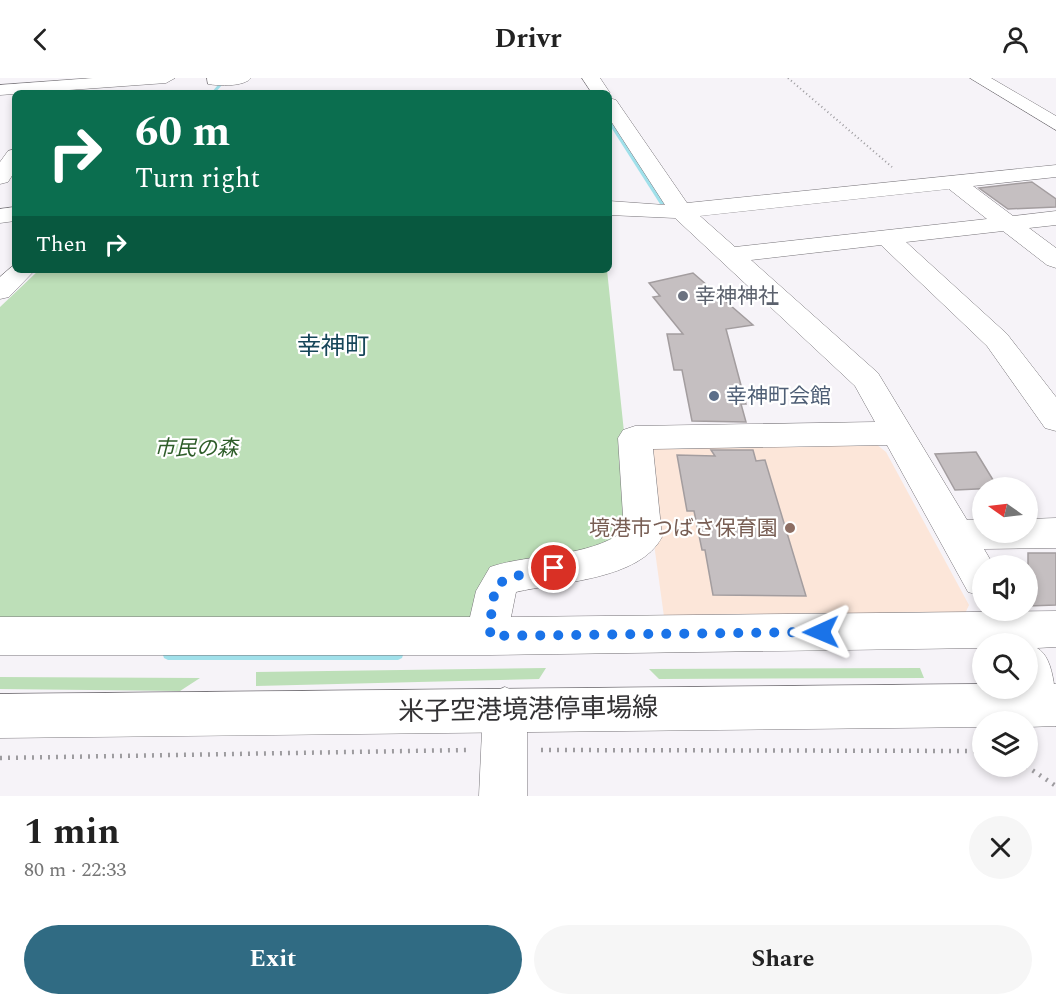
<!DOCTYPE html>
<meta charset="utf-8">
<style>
body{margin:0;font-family:Spectral,"Noto Sans JP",serif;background:#f6f6f6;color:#222;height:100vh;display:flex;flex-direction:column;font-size:22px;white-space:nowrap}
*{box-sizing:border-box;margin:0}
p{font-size:20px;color:#767676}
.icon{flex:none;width:33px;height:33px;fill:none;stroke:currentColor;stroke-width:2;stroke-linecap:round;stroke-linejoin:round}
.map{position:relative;height:718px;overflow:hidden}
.panel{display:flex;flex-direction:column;background:#fff;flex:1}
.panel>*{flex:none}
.top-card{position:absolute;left:12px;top:12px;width:600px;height:183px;border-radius:9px;box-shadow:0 3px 9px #0003;background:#0b6e4f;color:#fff;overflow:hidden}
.needle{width:39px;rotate:284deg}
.buttons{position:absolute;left:972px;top:399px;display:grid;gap:12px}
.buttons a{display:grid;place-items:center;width:66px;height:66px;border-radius:50%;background:#fff;box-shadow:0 3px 9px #0003;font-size:30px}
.pin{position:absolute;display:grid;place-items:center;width:51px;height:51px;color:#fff;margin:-26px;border:3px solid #fff;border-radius:50%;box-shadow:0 2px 6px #0007}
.me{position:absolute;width:66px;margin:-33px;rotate:269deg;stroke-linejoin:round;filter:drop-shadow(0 0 4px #0008)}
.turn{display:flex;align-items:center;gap:21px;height:126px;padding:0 24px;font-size:27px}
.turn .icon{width:78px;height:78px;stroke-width:2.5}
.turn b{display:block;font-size:42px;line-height:51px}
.then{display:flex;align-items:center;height:57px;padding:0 24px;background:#0003;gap:12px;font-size:22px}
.round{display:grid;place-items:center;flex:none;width:63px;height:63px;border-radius:32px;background:#f6f6f6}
.summary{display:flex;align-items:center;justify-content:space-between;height:102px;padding:0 24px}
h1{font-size:36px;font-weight:700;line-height:45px}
.primary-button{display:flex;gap:12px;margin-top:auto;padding:12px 24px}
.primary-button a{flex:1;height:69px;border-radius:36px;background:#306b83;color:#fff;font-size:24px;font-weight:700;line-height:69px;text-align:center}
.primary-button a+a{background:#f6f6f6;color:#222}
header{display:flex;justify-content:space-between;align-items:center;height:78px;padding:0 24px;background:#fff;font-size:27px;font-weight:700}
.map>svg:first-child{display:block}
</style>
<header><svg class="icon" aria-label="back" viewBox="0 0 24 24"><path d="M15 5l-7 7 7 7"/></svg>Drivr<svg class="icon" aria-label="person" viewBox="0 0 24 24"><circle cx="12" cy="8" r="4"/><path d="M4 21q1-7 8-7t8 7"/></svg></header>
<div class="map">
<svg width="1056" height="718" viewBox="0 0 1056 718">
<rect width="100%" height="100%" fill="#f6f3f8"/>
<path fill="#fce6d9" d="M871 362 886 374 969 527 963 540 665 546 641 371Z"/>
<path fill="#bddfb8" d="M39 192H607L624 354V461L499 493 486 545 0 550V229Z
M546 590 539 601 256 608V594Z
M920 590 924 600 659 601 649 591Z
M0 599 200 600 180 613 0 611Z"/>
<path fill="#a0e0ea" d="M609 40 665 126H660L609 46Z"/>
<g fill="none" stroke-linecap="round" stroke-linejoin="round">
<path fill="#a0e0ea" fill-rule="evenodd" d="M224 0H228L215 15H211Z
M168 572H398L402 574 403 577 402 580 398 582H168L164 580 163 577 164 574Z"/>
</g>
<path fill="#c5bfc1" stroke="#a39d9f" stroke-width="1.5" d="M1032 104 1056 121V129L1008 131 979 110Z
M693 195 753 247 726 251 746 326H741L746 344 692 343 682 292H674L667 256H683L653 219 660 218 649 205Z
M711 372H753L756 383 765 382 806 518 713 517 705 472H702L694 433H687L677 377 715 378Z
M976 374 998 410 955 412 935 376Z
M1028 475H1056V527L1028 528Z"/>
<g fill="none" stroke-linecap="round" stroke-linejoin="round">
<defs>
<path id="minor" d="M93 0H175L166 5 0 17V7Z
M207 0H251C244 9 219 8 208 6Z
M582 0H600L610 15H592Z
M970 0H991L1056 38V52Z
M609 20 616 22 687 125 1056 87V99L973 108 1013 138 1056 133V147L1029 150 1056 170V190L1047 187 1003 153 906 164 1007 256 1056 319V353L1045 350 987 268 881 167 751 182 878 295 967 442H982V454H1028V441L1056 440V470L984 471 994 488H982V518L968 514 887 367 653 371 662 459C640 502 559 504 516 514L511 539 1056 533V569L1037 570C1056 580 1056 624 1056 648L1040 642 1020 610H1028V566H982V570L490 577H0V539H470L476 513 490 489C532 475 588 480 624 453L618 360 623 352 635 348 875 344 855 308 675 140 609 137V123L665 127 609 40ZM949 111 987 141 735 169 700 138Z
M15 71V93L8 104 0 106V84L8 73Z
M15 129V143L0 145V131Z
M15 186V192H35L9 219 0 221V199Z
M505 609 521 616 527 631V718H479L483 631 489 616Z"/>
<path id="major" d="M982 606V610H1028V606H1056V648L1028 649V644H982V649L0 660V616Z"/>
</defs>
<use href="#minor" stroke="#777479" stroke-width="1"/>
<use href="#major" stroke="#777479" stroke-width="1"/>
<path stroke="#9d9b9f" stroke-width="2" stroke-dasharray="1 3" stroke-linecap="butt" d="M788 0 892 89"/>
<path stroke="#9d9b9f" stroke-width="4.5" stroke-dasharray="2 6" stroke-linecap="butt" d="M541 672 982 673
M0 680 467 672
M1026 688 1056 708"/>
<use href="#minor" fill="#fff" fill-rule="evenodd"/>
<use href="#major" fill="#fff" fill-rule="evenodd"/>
</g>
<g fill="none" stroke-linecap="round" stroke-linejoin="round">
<path stroke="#1a73e8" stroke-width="10" stroke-dasharray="0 18" d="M554 490 511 499 498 506 492 524 490 558 821 554"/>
</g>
<circle fill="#6b7280" stroke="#fff" stroke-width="2" cx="683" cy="218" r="6"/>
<circle fill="#5c6f8a" stroke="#fff" stroke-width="2" cx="714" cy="318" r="6"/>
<circle fill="#8d6e63" stroke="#fff" stroke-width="2" cx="790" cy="450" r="6"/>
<g text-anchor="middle" stroke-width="4.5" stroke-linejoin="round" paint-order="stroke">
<g font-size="21" fill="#5b616d" stroke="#fff" text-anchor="start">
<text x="695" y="225">幸神神社</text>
</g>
<g font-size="21" fill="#4e5e75" stroke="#fff" text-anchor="start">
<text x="726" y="325">幸神町会館</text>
</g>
<g font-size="21" font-style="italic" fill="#2e5d29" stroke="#fff">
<text x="196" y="377">市民の森</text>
</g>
<g font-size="21" fill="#785e54" stroke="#fff" text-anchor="end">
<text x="778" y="457">境港市つばさ保育園</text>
</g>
<g font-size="24" fill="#164659" stroke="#fff">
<text x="333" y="276">幸神町</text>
</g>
<g font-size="26" fill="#323133" stroke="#fff">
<text transform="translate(528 631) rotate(-1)" y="9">米子空港境港停車場線</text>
</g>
</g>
</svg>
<div class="buttons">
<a><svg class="needle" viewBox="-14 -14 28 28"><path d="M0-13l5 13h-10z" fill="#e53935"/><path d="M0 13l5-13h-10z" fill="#767676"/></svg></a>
<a><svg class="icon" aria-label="sound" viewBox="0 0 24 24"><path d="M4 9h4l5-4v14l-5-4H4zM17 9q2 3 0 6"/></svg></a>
<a><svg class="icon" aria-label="search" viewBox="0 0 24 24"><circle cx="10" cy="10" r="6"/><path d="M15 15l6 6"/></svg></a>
<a><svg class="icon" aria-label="layers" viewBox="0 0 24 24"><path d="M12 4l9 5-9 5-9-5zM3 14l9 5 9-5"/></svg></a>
</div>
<div class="pin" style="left:554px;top:490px;background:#d93025"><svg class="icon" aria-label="arrive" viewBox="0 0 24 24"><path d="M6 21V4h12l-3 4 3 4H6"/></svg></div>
<svg class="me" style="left:821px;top:554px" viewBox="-20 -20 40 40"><path d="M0-17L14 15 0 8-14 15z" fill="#1a73e8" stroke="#fff" stroke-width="4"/></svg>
<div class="top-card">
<div class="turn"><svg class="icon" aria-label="right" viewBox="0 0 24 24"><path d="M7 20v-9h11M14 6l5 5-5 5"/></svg><div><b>60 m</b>Turn right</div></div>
<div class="then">Then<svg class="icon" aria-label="right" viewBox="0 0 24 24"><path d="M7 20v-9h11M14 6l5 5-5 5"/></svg></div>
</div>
</div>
<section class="panel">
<div class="summary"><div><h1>1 min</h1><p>80 m · 22:33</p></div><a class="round"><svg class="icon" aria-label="close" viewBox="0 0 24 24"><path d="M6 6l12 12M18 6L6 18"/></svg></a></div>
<div class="primary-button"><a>Exit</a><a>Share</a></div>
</section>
